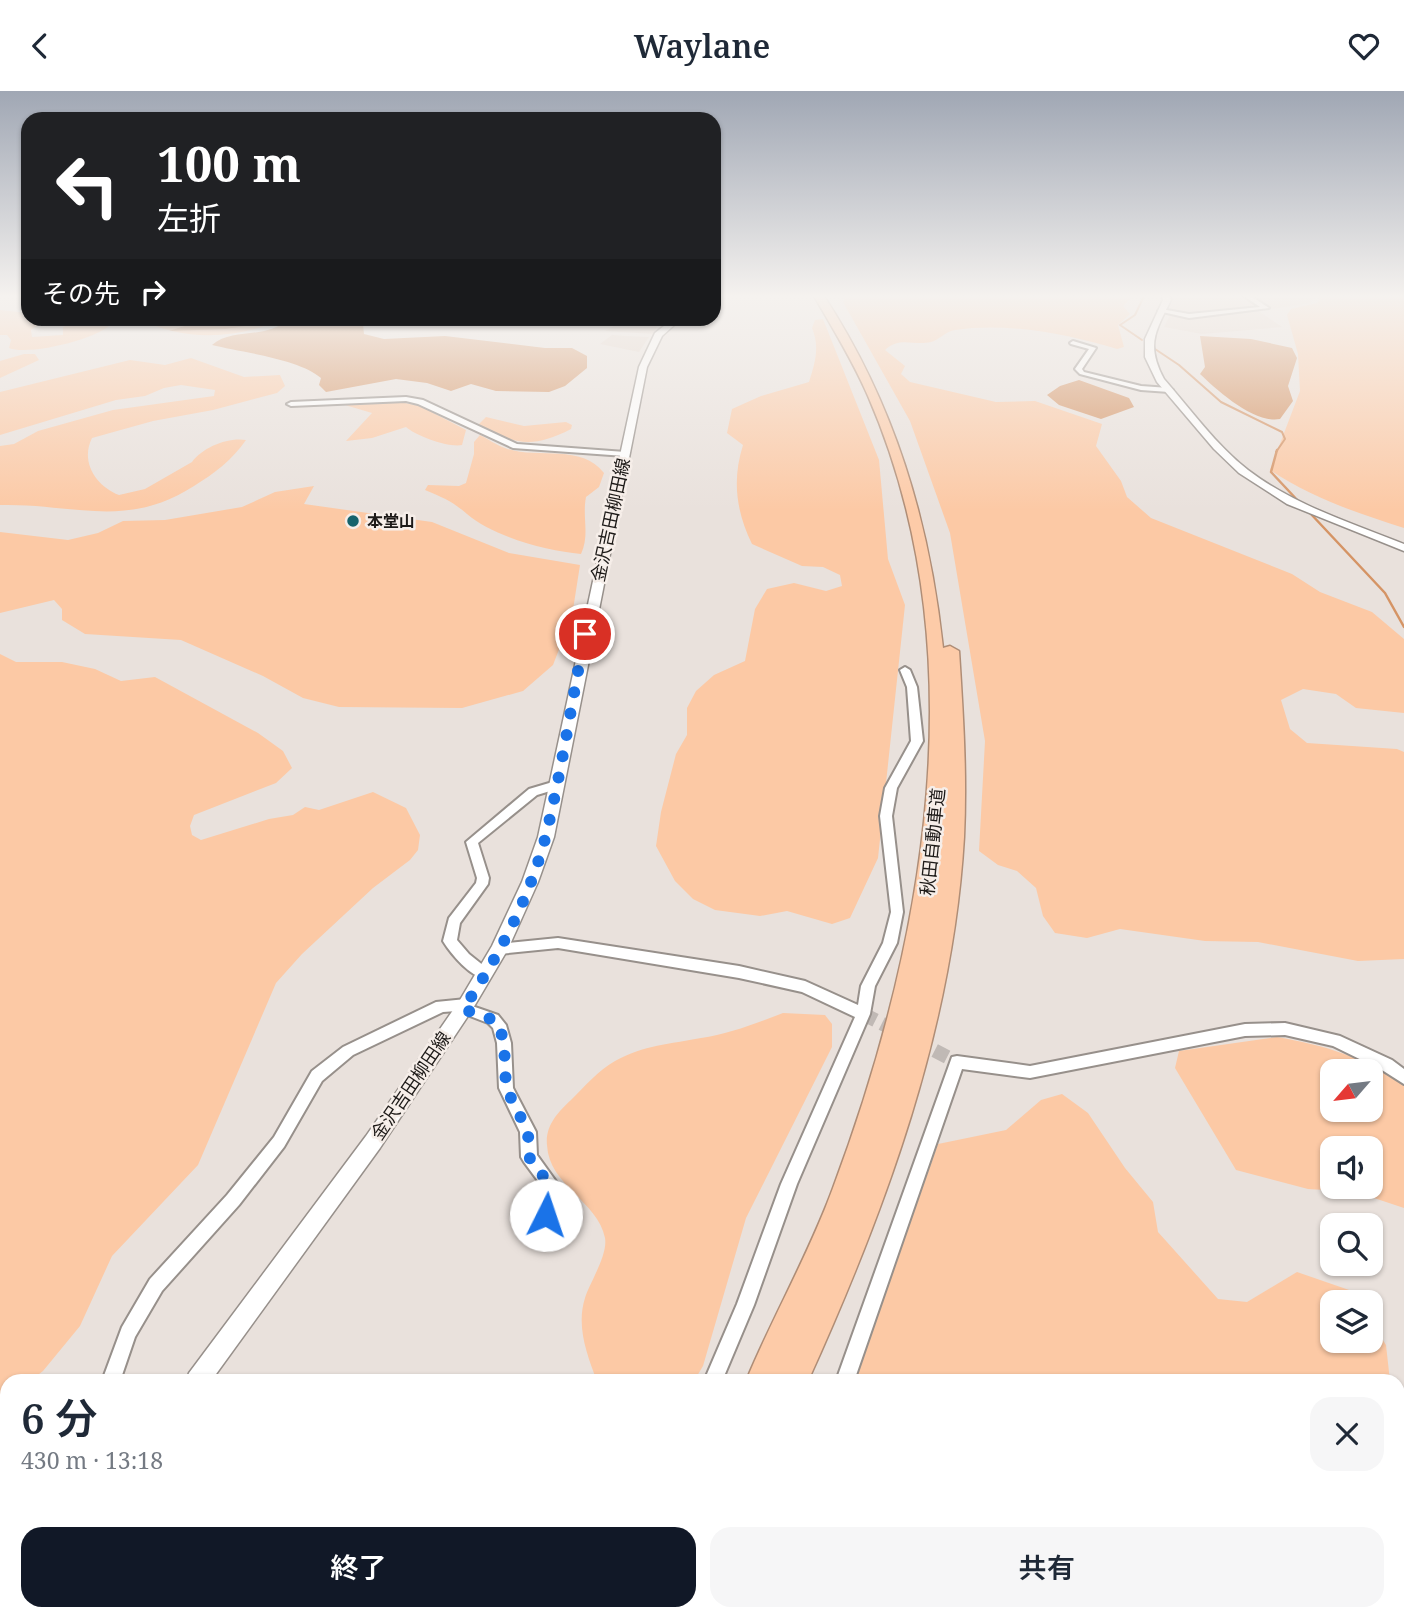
<!DOCTYPE html>
<html lang="ja">
<meta charset="utf-8">
<style>
body{margin:0;font-family:"Noto Serif","Noto Sans JP",serif;background:#f6f6f7;color:#1f2937;height:100vh;display:flex;flex-direction:column;font-size:26px;white-space:nowrap}
*{box-sizing:border-box;margin:0}
p{font-size:23px;color:#747a83}
.icon{flex:none;width:38px;height:38px;fill:none;stroke:currentColor;stroke-width:2;stroke-linecap:round;stroke-linejoin:round}
.map{position:relative;flex:1;overflow:hidden}
.details{position:absolute;left:0px;top:1283px;width:1405px;height:247px;display:flex;flex-direction:column;background:#fff;border-radius:21px 21px 0 0;box-shadow:0 2px 5px #0004}
.details>*{flex:none}
.guide{position:absolute;left:21px;top:21px;width:700px;height:214px;border-radius:21px;box-shadow:0 2px 5px #0004;background:#202124;color:#fff;overflow:hidden}
.needle{width:46px;rotate:242deg}
.controls{position:absolute;left:1320px;top:968px;display:grid;gap:14px}
.controls a{display:grid;place-items:center;width:63px;height:63px;border-radius:14px;background:#fff;box-shadow:0 2px 5px #0004;font-size:35px}
.pin{position:absolute;display:grid;place-items:center;width:60px;height:60px;color:#fff;margin:-30px;border:4px solid #fff;border-radius:50%;box-shadow:0 2px 7px #0007}
.me{position:absolute;width:77px;margin:-38px;rotate:4deg;stroke-linejoin:round;filter:drop-shadow(0 0 5px #0008)}
.turn{display:flex;align-items:center;gap:24px;height:147px;padding:0 21px;font-size:32px}
.turn .icon{width:91px;height:91px;stroke-width:2.5}
.turn b{display:block;font-size:49px;line-height:60px}
.then{display:flex;align-items:center;height:66px;padding:0 21px;background:#0003;gap:14px;font-size:26px}
.round{display:grid;place-items:center;flex:none;width:74px;height:74px;border-radius:21px;background:#f6f6f7}
.headline{display:flex;align-items:center;justify-content:space-between;height:119px;padding:0 21px}
h1{font-size:42px;font-weight:600;line-height:52px}
.button{display:flex;gap:14px;margin-top:auto;padding:14px 21px}
.button a{flex:1;height:80px;border-radius:21px;background:#111827;color:#fff;font-size:28px;font-weight:600;line-height:80px;text-align:center}
.button a+a{background:#f6f6f7;color:#1f2937}
header{display:flex;justify-content:space-between;align-items:center;height:91px;padding:0 21px;background:#fff;font-size:32px;font-weight:600}
.map>svg:first-child{display:block}
</style>
<header><svg class="icon" aria-label="back" viewBox="0 0 24 24"><path d="M15 5l-7 7 7 7"/></svg>Waylane<svg class="icon" aria-label="heart" viewBox="0 0 24 24"><path d="M12 20l-8-8c-3-5 5-10 8-4 3-6 11-1 8 4z"/></svg></header>
<div class="map">
<svg width="1404" height="1529" viewBox="0 0 1404 1529">
<rect width="100%" height="100%" fill="#e9e1dc"/>
<path fill="#e2d3c9" d="M1173 205H1242L1258 215 1185 224 1169 220Z
M1250 205H1313L1314 208 1311 212 1272 218Z
M1257 219 1282 236 1202 243 1164 236 1170 224 1188 227Z
M626 228H643L657 235 653 243 605 240Z
M612 244 625 245 649 246 639 261 600 253Z"/>
<path fill="#fcc9a5" fill-rule="evenodd" d="M846 205H1133L1123 215 1130 223 1118 234 1124 256 1117 258C1068 243 1006 231 955 239 946 240 939 249 931 251 913 255 900 245 885 259L905 275 901 283 910 291 996 311 1035 310 1102 333 1096 355 1121 390 1127 406 1151 427 1292 483 1320 501 1372 521 1404 548V622L1356 617 1336 603 1303 598 1281 609 1290 638 1307 652 1397 658 1404 661V868L1358 870 1258 851 1205 850 1120 838 1087 847 1055 842 1043 825 1036 797 1017 780 998 774 979 760 985 650 950 442 910 330 843 211Z
M1318 205H1404V437C1357 422 1312 407 1270 379L1300 300 1298 263 1287 224 1291 218 1317 212 1320 208Z
M0 219 28 222V228H47L31 239 32 246 63 244V236L81 228H112L113 231C101 248 28 265 9 257L11 249 7 244H0Z
M140 228H283C238 248 184 251 140 228Z
M823 228 879 369 888 468 905 514 878 767 850 827 832 833 787 820 760 825 715 819 693 808 675 790 656 755 661 721 676 663 687 644V617L696 600 714 584 745 570 755 518 767 498 794 492 826 500 842 495 840 484 823 476 802 475 752 453C736 420 732 389 743 354L727 342 732 318 761 305 809 291C815 272 820 256 812 237L815 229Z
M24 263H35L39 269 0 287V270Z
M191 267 244 286 280 284 285 295 277 302 213 319 153 330 92 347C80 371 96 395 119 404L145 398 192 371C203 356 228 346 246 349 232 369 215 382 194 395 126 439 73 412 0 414V355L14 353 38 340 113 319 214 305 215 299 181 294 164 297 145 305 116 309 0 344V301L130 269 165 274Z
M390 309 420 315 466 339 462 354C449 357 416 345 406 336L372 347 346 350 372 322 345 314Z
M486 326 524 335 566 331 572 334 571 338C532 358 515 353 477 335Z
M480 344C488 348 496 354 505 357 536 369 581 352 604 382L599 396 586 406C582 427 590 444 581 463 547 460 494 446 467 423 452 410 444 407 425 399L428 394 459 395 466 392 474 363V351Z
M314 395 304 413 432 431 509 462 580 474 572 525 553 574 523 600 462 617 339 616 303 607 263 585 181 549 85 543 62 529V518L54 509 0 522V441L68 449 98 442 123 430 165 429 242 416 275 401Z
M0 563 16 571H62L95 578 121 590 155 586 258 642 283 660 292 677 276 692 194 724 190 735 192 744 201 749 269 728 293 724 305 716 319 719 373 701 406 717 420 744 418 759 410 769 373 797 302 863 276 892 198 1074 112 1165 80 1235 43 1280 30 1290H7V1307L0 1312Z
M783 922 825 924 832 933V956L746 1127 703 1275 694 1290H597C587 1264 576 1235 585 1207 590 1191 608 1164 605 1147 598 1110 549 1095 547 1054 545 1035 558 1021 571 1009 584 996 599 979 615 970 644 954 670 953 701 947 729 943 757 932 783 922Z
M1277 946C1322 954 1367 966 1404 995V1117L1356 1101 1308 1098 1236 1079 1175 977 1179 960ZM1332 980H1370V1018H1332ZM1332 1057H1370V1096H1332Z
M1062 1003 1088 1022 1125 1077 1153 1111 1158 1141 1218 1208 1247 1211 1297 1181 1352 1200 1359 1211H1332V1250H1370V1229L1386 1254 1390 1290H854L938 1053 1006 1039 1041 1009Z
M753 1522H1117V1523L1116 1529H750Z
M353 1523H527L522 1529H358Z"/>
<path fill="#d59465" d="M207 228H265V229L253 234 225 238 169 240 191 233 198 234Z
M288 228H355L363 233 364 243 384 248 445 245 545 257H572L587 265V277L565 295 549 301 496 300 471 293 451 300 427 292 396 288 326 301 319 294 321 287C300 268 240 261 212 254 233 236 267 249 288 228Z
M1200 245 1251 248 1292 257 1297 267 1288 295 1293 310 1280 328C1254 333 1217 299 1200 283L1205 276Z
M1079 289 1129 307 1134 316 1101 328 1059 314 1047 304 1060 295Z"/>
<g fill="none" stroke-linecap="round" stroke-linejoin="round">
<path stroke="#d59465" stroke-width="2" d="M1142 249 1120 234 1135 224 1144 205
M1152 256 1179 274 1221 311 1282 341 1285 348 1276 361"/>
<path stroke="#d59465" stroke-width="2.5" d="M1277 359 1271 381 1300 412
M1310 422 1385 502 1404 536"/>
<path stroke="#c0b9b5" stroke-width="14" stroke-dasharray="14 7" stroke-linecap="butt" d="M863 923 897 940
M916 950 957 971"/>
<defs>
<path id="street" d="M1244 205H1251L1269 217 1189 227 1158 220 1161 218 1189 223 1260 216Z
M1073 250 1096 257 1082 278 1084 281 1141 295 1169 297 1173 299 1169 301 1141 299 1080 283 1075 278 1089 258 1071 253 1070 252Z
M406 306 423 309 517 353 625 361 629 363 625 365 513 357 418 313 406 310 291 315 287 313 291 311Z
M905 576 910 579 917 596 923 650 897 697 892 725 903 821 897 852 875 895 870 923 797 1093 754 1214 722 1290H704L737 1213 781 1093 855 926 802 901 739 887 558 857 499 863 494 862 492 858 494 854 499 853 558 847 739 875 805 890 858 914 861 895 883 852 891 821 880 725 885 697 911 650 907 596 900 579Z
M556 690 560 691 562 694 560 697 537 704 478 752 489 787 488 793 460 832 457 849 469 863 489 879 491 883 489 887C473 890 451 863 443 850L449 827 476 792 477 787 466 751 529 698Z
M466 908 471 910 472 915 498 924 506 934 511 952 513 997 536 1041 537 1064 560 1096 551 1138 545 1140 539 1138 537 1132 544 1098 524 1071 521 1066 520 1041 499 997 497 952 493 937 488 932 457 920 443 921 353 964 322 990 284 1056 239 1114 162 1200 135 1246 120 1290H102L122 1236 150 1188 227 1104 274 1046 312 980 343 956 436 911Z
M1285 932 1340 945 1392 969 1404 978V993L1382 979 1333 955 1285 944 1245 945 1030 987 962 978 854 1290H836L952 966 957 965 1030 975 1245 933Z
M561 1522H583L580 1529H559Z
M725 1522H746L743 1529H723Z"/>
<path id="secondary" d="M714 205H719L714 207Z
M1162 205H1170L1171 209C1155 241 1146 254 1164 288 1191 319 1216 354 1248 379 1294 414 1351 432 1404 453V460L1287 413 1239 382 1214 358 1157 291 1145 266V248L1163 209Z
M673 228H681L662 245 647 276 554 746 538 791 508 858 472 919 380 1057 211 1290H186L189 1282 366 1045 460 909 492 855 522 791 538 746 639 276 655 242Z
M10 1522H39L36 1529H8Z"/>
<path id="highway" d="M814 205H824C895 314 929 429 943 557L950 555 959 560C963 622 967 683 964 746 953 936 886 1118 808 1290H746C773 1225 809 1163 833 1097 926 848 978 558 868 305 853 270 833 238 814 205Z
M615 1522H651L649 1529H612Z
M653 1522H688L686 1529H650Z"/>
</defs>
<use href="#street" stroke="#97908b" stroke-width="4"/>
<use href="#secondary" stroke="#97908b" stroke-width="3"/>
<use href="#highway" stroke="#af8d76" stroke-width="3"/>
<use href="#street" fill="#fff" fill-rule="evenodd"/>
<use href="#secondary" fill="#fff" fill-rule="evenodd"/>
<use href="#highway" fill="#fdcba8" fill-rule="evenodd"/>
</g>
<linearGradient id="sky" x2="0" y2="1"><stop stop-color="#a0a7b4"/><stop offset="0.49" stop-color="#f5f2ef"/><stop offset="1" stop-color="#f5f2ef" stop-opacity="0"/></linearGradient>
<rect width="1404" height="419" fill="url(#sky)"/>
<g fill="none" stroke-linecap="round" stroke-linejoin="round">
<path stroke="#1a73e8" stroke-width="12" stroke-dasharray="0 21.6" d="M546 1124 552 1097 529 1066 528 1041 506 997 504 952 499 934 494 929 463 918C498 867 531 804 546 744 562 678 572 609 585 543"/>
</g>
<circle fill="#16636c" stroke="#f6eee9" stroke-width="2.5" cx="353" cy="430" r="7"/>
<g text-anchor="middle" stroke-width="5" stroke-linejoin="round" paint-order="stroke">
<g font-size="16" font-weight="bold" fill="#1d1a18" stroke="#f6eee9" text-anchor="start">
<text x="367" y="436">本堂山</text>
</g>
<g font-size="18" fill="#1d1a18" stroke="#f6eee9">
<text transform="translate(611 429) rotate(-78)" y="6">金沢吉田柳田線</text>
<text transform="translate(933 751) rotate(-84)" y="6">秋田自動車道</text>
<text transform="translate(411 995) rotate(-56)" y="6">金沢吉田柳田線</text>
</g>
</g>
</svg>
<div class="controls">
<a><svg class="needle" viewBox="-14 -14 28 28"><path d="M0-13l5 13h-10z" fill="#e53935"/><path d="M0 13l5-13h-10z" fill="#747a83"/></svg></a>
<a><svg class="icon" aria-label="sound" viewBox="0 0 24 24"><path d="M4 9h4l5-4v14l-5-4H4zM17 9q2 3 0 6"/></svg></a>
<a><svg class="icon" aria-label="search" viewBox="0 0 24 24"><circle cx="10" cy="10" r="6"/><path d="M15 15l6 6"/></svg></a>
<a><svg class="icon" aria-label="layers" viewBox="0 0 24 24"><path d="M12 4l9 5-9 5-9-5zM3 14l9 5 9-5"/></svg></a>
</div>
<div class="pin" style="left:585px;top:543px;background:#d93025"><svg class="icon" aria-label="arrive" viewBox="0 0 24 24"><path d="M6 21V4h12l-3 4 3 4H6"/></svg></div>
<svg class="me" style="left:546px;top:1124px" viewBox="-20 -20 40 40"><circle r="19" fill="#fff"/><path d="M0-13L10 11 0 6-10 11z" fill="#1a73e8"/></svg>
<div class="guide">
<div class="turn"><svg class="icon" aria-label="left" viewBox="0 0 24 24"><path d="M17 20v-9H6M10 6l-5 5 5 5"/></svg><div><b>100 m</b>左折</div></div>
<div class="then">その先<svg class="icon" aria-label="right" viewBox="0 0 24 24"><path d="M7 20v-9h11M14 6l5 5-5 5"/></svg></div>
</div>
<section class="details">
<div class="headline"><div><h1>6 分</h1><p>430 m · 13:18</p></div><a class="round"><svg class="icon" aria-label="close" viewBox="0 0 24 24"><path d="M6 6l12 12M18 6L6 18"/></svg></a></div>
<div class="button"><a>終了</a><a>共有</a></div>
</section>
</div>
